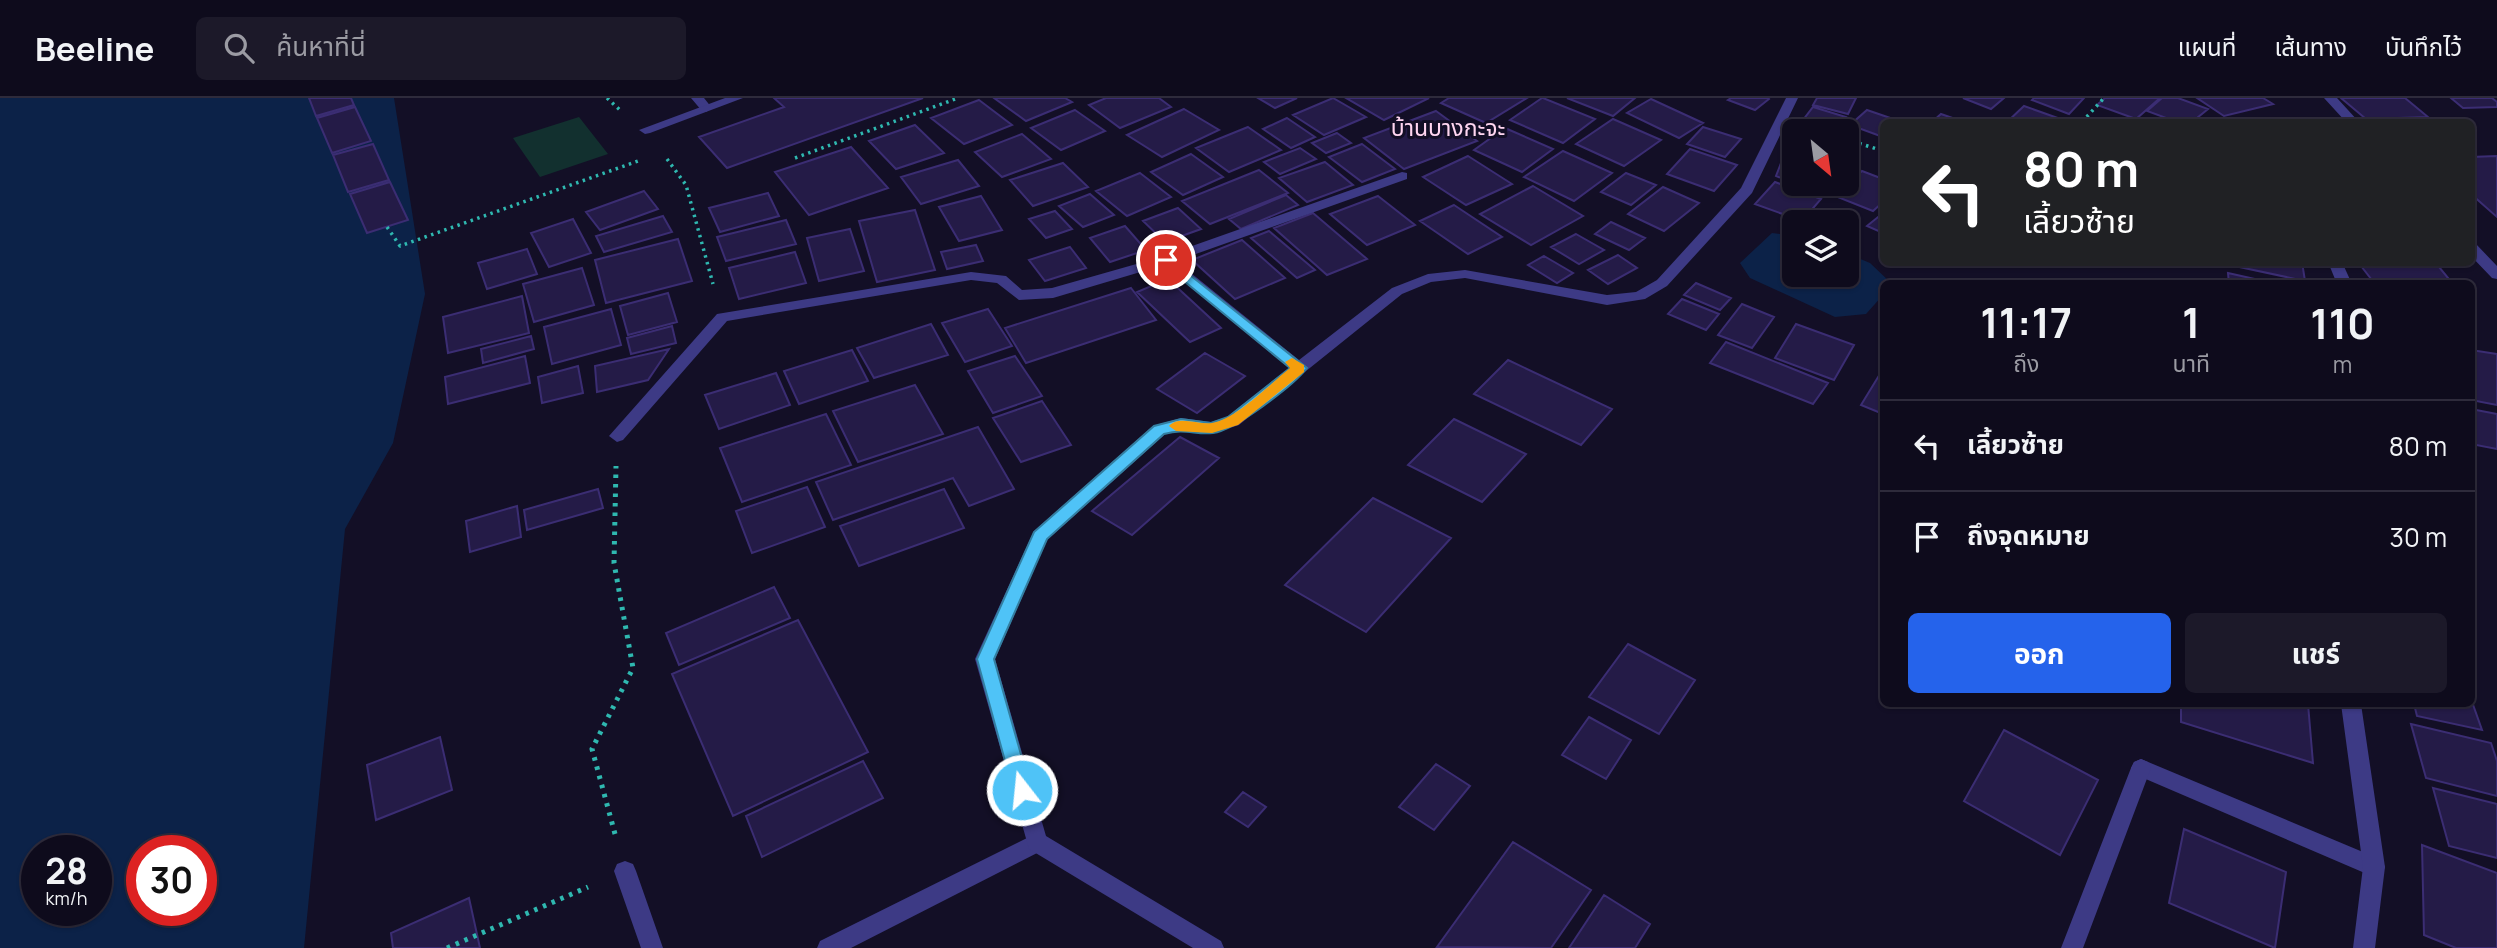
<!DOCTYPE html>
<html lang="th">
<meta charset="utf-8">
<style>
body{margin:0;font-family:Manrope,"Noto Sans Thai",sans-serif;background:#1c1929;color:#f1f3f6;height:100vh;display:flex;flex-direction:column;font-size:26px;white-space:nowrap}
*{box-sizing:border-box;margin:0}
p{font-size:23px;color:#9b9ba3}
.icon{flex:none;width:38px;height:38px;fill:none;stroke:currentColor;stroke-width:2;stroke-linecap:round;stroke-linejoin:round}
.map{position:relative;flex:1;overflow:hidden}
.sheet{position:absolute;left:1880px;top:182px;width:595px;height:427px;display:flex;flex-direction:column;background:#0e0b1c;border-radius:10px;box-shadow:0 2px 5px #0004,0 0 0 2px #2e2b3b}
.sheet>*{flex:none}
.guide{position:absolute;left:1880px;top:21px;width:595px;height:147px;border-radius:10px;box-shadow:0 2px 5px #0004,0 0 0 2px #2e2b3b;background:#202124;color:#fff;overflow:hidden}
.needle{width:46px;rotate:151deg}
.fabs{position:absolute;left:1782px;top:21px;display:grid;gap:14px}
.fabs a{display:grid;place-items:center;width:77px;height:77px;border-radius:10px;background:#0e0b1c;box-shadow:0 2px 5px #0004,0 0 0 2px #2e2b3b;font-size:35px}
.speed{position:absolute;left:21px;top:737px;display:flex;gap:14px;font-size:35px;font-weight:700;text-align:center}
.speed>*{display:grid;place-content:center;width:91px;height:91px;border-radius:50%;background:#0e0b1c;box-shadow:0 2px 5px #0004,0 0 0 2px #2e2b3b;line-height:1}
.speed small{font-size:18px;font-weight:400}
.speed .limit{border:10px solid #d22;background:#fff;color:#111}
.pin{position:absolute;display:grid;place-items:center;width:60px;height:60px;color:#fff;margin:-30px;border:4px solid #fff;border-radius:50%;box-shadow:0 2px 7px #0007}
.me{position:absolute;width:77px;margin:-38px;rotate:344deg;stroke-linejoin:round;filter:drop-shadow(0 0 5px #0008)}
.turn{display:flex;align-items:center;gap:24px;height:147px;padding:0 28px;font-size:32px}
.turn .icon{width:91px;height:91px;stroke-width:2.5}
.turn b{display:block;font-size:49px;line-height:60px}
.eta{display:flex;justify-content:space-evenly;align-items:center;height:119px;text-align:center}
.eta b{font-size:42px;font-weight:700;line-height:49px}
.primary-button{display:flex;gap:14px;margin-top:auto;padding:14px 28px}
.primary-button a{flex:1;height:80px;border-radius:10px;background:#2563eb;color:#fff;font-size:28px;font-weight:700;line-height:80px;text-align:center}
.primary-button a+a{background:#1c1929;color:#f1f3f6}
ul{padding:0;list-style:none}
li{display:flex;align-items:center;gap:21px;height:91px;padding:0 28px;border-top:2px solid #2e2b3b}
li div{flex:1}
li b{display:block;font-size:26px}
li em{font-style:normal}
header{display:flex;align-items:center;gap:42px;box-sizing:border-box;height:98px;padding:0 35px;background:#0e0b1c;border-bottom:2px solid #2e2b3b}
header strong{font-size:33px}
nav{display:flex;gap:38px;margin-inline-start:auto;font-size:24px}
.search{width:490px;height:63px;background:#1c1929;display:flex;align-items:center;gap:18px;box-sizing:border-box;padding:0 24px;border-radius:10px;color:#9b9ba3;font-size:26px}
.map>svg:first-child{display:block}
</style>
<header>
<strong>Beeline</strong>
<div class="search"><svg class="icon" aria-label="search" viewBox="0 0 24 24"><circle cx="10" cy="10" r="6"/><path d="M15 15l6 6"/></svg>ค้นหาที่นี่</div>
<nav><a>แผนที่</a><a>เส้นทาง</a><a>บันทึกไว้</a></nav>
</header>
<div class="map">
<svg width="2497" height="850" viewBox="0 0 2497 850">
<rect width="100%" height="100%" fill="#130f26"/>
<path fill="#12302f" d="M579 19 608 56 540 79 513 40Z"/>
<path fill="#0c2248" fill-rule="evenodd" d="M0 0H394L425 196 393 345 345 431 304 850H0ZM37 752H96V812H37ZM142 752H201V812H142Z
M1772 135 1794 138V177H1846V155L1870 165 1891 185 1883 186V197L1866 216 1835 219 1750 180 1740 165Z"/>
<path fill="#241b47" stroke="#3b2d73" stroke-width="2" d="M309 0H351L354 7 316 18Z
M774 0H923L727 70 699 39 784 9Z
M994 0H1065L1072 4 1026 23Z
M1106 0H1159L1171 9 1120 30 1089 7Z
M1258 0H1297L1275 10Z
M1333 0 1366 19 1324 37 1293 17Z
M1346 0H1429L1384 22Z
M1449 0H1527L1486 25 1441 5Z
M1542 0H1543L1595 21 1563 45 1510 22Z
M1567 0H1635L1613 18Z
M1731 0H1768L1769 1 1755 12 1728 2Z
M1817 0H1856L1848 16 1813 7Z
M1963 0H2004L1991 11Z
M2034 0H2084L2069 16 2032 2Z
M2105 0H2160L2136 21 2097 7Z
M2162 0H2178L2208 11 2192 24H2177L2147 13Z
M2197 0H2263L2273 6 2224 18Z
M2341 0H2405L2428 19 2366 21Z
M2451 0H2492L2497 4V9L2463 10Z
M1651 1 1703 25 1679 40 1627 15Z
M979 2 1012 27 964 46 931 20Z
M2024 8 2069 24H2007Z
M355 9 371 43 332 55 317 20Z
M1813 9 1846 19 1836 33H1824L1800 26Z
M1184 11 1219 32 1162 59 1127 37Z
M1075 12 1105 33 1061 52 1031 30Z
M1867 12 1902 24H1883V39L1850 27Z
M1436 13 1477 43 1404 71 1364 40Z
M1941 16 1964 24H1932Z
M1287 20 1315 39 1291 50 1263 31Z
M1613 21 1661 42 1624 68 1576 46Z
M915 27 944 55 896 71 869 43Z
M1248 29 1281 52 1229 74 1196 50Z
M1703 29 1741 41 1725 59 1687 46Z
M1505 30 1553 51 1522 74 1474 52Z
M1337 35 1351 45 1326 55 1312 45Z
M1022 36 1051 61 1002 79 975 54Z
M1790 42 1794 44V85L1776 78Z
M373 46 389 82 348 94 333 57Z
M1362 46 1395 71 1362 84 1329 59Z
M851 49 888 90 809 117 775 74Z
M1300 50 1316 61 1280 76 1264 64Z
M1690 51 1737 67 1714 93 1667 76Z
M1563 53 1612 75 1574 103 1524 79Z
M1191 56 1223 79 1183 97 1151 74Z
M1468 58 1512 86 1466 107 1423 79Z
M2497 58V119L2471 96V59Z
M958 62 979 88 921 106 901 79Z
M1325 64 1353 87 1307 104 1279 80Z
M1063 65 1088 89 1033 108 1010 82Z
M1259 72 1288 95 1210 126 1182 103Z
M1862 73 1883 81V104L1873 113 1835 98Z
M1140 75 1171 99 1127 118 1096 93Z
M1626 75 1656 87 1631 107 1601 94Z
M390 84 408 122 367 135 350 96Z
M1775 84 1821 101 1802 123 1755 106Z
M1796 86H1833L1823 96Z
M1533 88 1583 118 1531 147 1480 116Z
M1663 89 1699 105 1664 133 1628 116Z
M644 93 658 111 600 132 586 114Z
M768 95 779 118 720 134 709 110Z
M1090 96 1114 117 1083 129 1059 108Z
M1286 97 1298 107 1241 131 1229 121Z
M981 98 1002 132 959 143 939 109Z
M1378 98 1415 127 1367 147 1330 116Z
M1454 107 1502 139 1468 156 1420 123Z
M1178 110 1201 131 1165 144 1143 123Z
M915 112 935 172 877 184 859 123Z
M1055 113 1072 131 1046 140 1029 121Z
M1313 115 1367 161 1327 177 1274 130Z
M1883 115V135L1867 128Z
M663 118 672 134 604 154 596 138Z
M573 121 591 155 549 169 531 135Z
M786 122 796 146 726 163 717 139Z
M1611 124 1645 140 1629 152 1595 136Z
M1125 128 1146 152 1110 164 1090 140Z
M850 131 864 173 819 183 807 140Z
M1269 133 1315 172 1297 180 1251 140Z
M1576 136 1604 152 1579 166 1551 149Z
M678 141 692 183 606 205 595 162Z
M1242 142 1285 180 1235 201 1192 162Z
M976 147 983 163 947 171 941 154Z
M1070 149 1086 170 1045 183 1029 162Z
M527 151 537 176 487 191 478 165Z
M795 154 806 185 739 201 729 170Z
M1618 157 1637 170 1608 186 1588 172Z
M1544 158 1573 175 1557 185 1528 167Z
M2216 164H2302L2305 183Z
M2358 164H2435L2453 186H2375Z
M582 170 594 207 534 224 523 186Z
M2228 175 2277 186H2229Z
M1168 181 1221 230 1190 244 1137 194Z
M1696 185 1731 200 1720 212 1684 197Z
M1131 190 1156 222 1026 265 1005 230Z
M668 195 677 224 628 237 620 208Z
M522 198 529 235 448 255 443 219Z
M1682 201 1719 216 1706 232 1668 216Z
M1742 206 1774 219 1752 250 1718 237Z
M611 211 621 247 552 266 544 229Z
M988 211 1012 248 965 264 942 225Z
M931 226 948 257 874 280 857 250Z
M1796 226 1854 247 1834 282 1775 260Z
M672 228 676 245 631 256 627 240Z
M531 238 534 251 483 265 481 251Z
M1726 244 1828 285 1813 306 1710 265Z
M669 251 648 282 597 294 595 268Z
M852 252 868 283 799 306 784 273Z
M2471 252 2497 256V307L2471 302Z
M1205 255 1245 278 1197 315 1157 291Z
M525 258 530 285 448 306 445 279Z
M1015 258 1042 298 993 315 968 273Z
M1508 262 1612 311 1581 347 1474 296Z
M578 268 583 295 542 305 538 279Z
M1883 271V316L1861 307Z
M776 275 790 307 719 331 705 297Z
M915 287 943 336 858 364 833 313Z
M1042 303 1071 347 1021 364 993 320Z
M2471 311 2497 316V351L2471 346Z
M826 316 851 367 742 404 720 350Z
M1454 321 1526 356 1482 404 1408 367Z
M978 329 1014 391 969 408 953 380 833 422 816 384Z
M1180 339 1219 360 1132 437 1092 413Z
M807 389 825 429 752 455 736 413Z
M598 391 603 410 527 432 524 412Z
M944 391 964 430 859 468 840 428Z
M1373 400 1451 440 1366 534 1285 487Z
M517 408 521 439 470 454 466 423Z
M774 489 790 520 679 567 666 535Z
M798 522 868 654 733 718 672 576Z
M1628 546 1695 582 1659 636 1589 599Z
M2471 601 2482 632 2417 618 2414 606H2471Z
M2181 606H2308L2313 665 2181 624Z
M1589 619 1631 642 1606 681 1562 657Z
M2411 626 2491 645 2497 663V698L2426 680Z
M2004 632 2098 682 2060 757 1964 703Z
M440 639 452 692 376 722 367 667Z
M863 663 883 700 762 759 746 718Z
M1436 666 1470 688 1434 732 1399 709Z
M2433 690 2497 706V760L2449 748Z
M1243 694 1266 709 1248 729 1225 714Z
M2184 731 2286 774 2275 850 2169 805Z
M1513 744 1591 792 1551 850 1437 849Z
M2422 747 2497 775V850H2456L2424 837Z
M1604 797 1650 826 1635 850H1569Z
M469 800 480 850H393L391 835Z"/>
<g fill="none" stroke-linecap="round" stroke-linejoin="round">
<path stroke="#2fb8b0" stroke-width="3.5" stroke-dasharray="2.5 4.5" stroke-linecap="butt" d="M607 0 620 12
M2082 24 2104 0
M1846 41 1883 53
M795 60 958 0
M667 61 686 87 713 186
M387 129 400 148 638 63"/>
<path stroke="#2fb8b0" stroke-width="5" stroke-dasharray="3.5 6" stroke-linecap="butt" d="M615 736 592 651 633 570 614 465 616 368
M447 850 588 789"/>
<path fill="#3d3a85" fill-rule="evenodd" d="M691 0H704L712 10 706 14 702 13Z
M2141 661 2382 762 2385 769 2382 776 2374 779 2134 676 2131 670 2134 664Z
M1037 735 1045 737 1048 744 1045 751 851 850H817L820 843Z
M625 763 633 766 636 773 663 850H641L614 773 617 766Z"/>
<path fill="#3d3a85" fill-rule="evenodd" d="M725 0H743L650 35 645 36 639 32Z
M1786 0H1798L1752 95 1667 188 1645 201 1607 207 1465 180 1431 184 1402 196 1239 327 1212 336 1181 332 1165 336 1047 442 995 561 1046 738 1221 843 1224 850H1193L1029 751 975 561 1034 433 1153 328 1181 320 1211 324 1227 319 1289 270 1164 167 1053 200 1019 202 997 185 971 182 727 223 623 342 617 344 609 338 717 216 971 174 1006 178 1022 192 1052 190 1161 159 1402 74 1407 75V81L1176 163 1299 262 1392 190 1428 176 1465 172 1607 197 1636 194 1657 182 1741 90Z
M2324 0H2337L2359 24H2346Z
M2471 145 2476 146 2497 168V181L2492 180 2471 158Z
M2328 164H2342L2352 186H2337Z
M2341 606H2361L2385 769 2375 850H2353L2363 769Z
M2141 661 2148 664 2151 670 2083 850H2061L2131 670 2134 664Z"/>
</g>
<path fill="#4fc3f7" stroke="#337fa1" stroke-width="2" d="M1166 158 1307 270C1293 288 1235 332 1213 335 1195 337 1185 330 1164 336L1047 441 994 561 1031 692 1029 697 1022 700 1015 697 1013 692 977 561 1034 434 1154 328 1181 321 1211 325 1228 319 1290 270 1162 165 1160 162Z"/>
<path fill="#f59e0b" d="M1292 260 1304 267V274L1238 327 1212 335 1176 333 1169 328C1179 317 1198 327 1212 325 1236 321 1270 286 1290 270L1285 264Z"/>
<g text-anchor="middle" stroke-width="6" stroke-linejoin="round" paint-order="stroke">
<g font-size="23" fill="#ffd6f0" stroke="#130f26">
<text x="1448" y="38">บ้านบางกะจะ</text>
</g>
</g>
</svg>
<div class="fabs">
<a><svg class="needle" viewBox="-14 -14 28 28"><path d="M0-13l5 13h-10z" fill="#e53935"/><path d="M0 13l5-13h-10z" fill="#9b9ba3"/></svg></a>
<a><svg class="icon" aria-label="layers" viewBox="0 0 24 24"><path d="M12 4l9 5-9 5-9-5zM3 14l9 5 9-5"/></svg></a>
</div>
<div class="speed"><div>28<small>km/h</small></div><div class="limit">30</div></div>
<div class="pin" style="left:1166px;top:162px;background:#d93025"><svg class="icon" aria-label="arrive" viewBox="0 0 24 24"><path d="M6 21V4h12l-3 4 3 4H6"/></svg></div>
<svg class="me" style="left:1022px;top:692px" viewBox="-20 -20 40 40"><circle r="17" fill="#4fc3f7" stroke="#fff" stroke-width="3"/><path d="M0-11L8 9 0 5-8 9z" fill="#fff"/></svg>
<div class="guide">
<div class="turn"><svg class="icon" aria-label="left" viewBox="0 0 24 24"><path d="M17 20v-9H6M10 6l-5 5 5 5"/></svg><div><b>80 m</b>เลี้ยวซ้าย</div></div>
</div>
<section class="sheet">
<div class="eta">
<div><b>11:17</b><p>ถึง</p></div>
<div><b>1</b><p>นาที</p></div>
<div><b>110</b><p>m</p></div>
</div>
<ul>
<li><svg class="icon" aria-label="left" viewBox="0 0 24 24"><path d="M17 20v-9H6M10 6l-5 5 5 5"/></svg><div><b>เลี้ยวซ้าย</b></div><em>80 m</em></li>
<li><svg class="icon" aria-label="arrive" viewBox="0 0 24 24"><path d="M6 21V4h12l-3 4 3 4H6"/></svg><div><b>ถึงจุดหมาย</b></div><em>30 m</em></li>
</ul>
<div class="primary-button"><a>ออก</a><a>แชร์</a></div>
</section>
</div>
